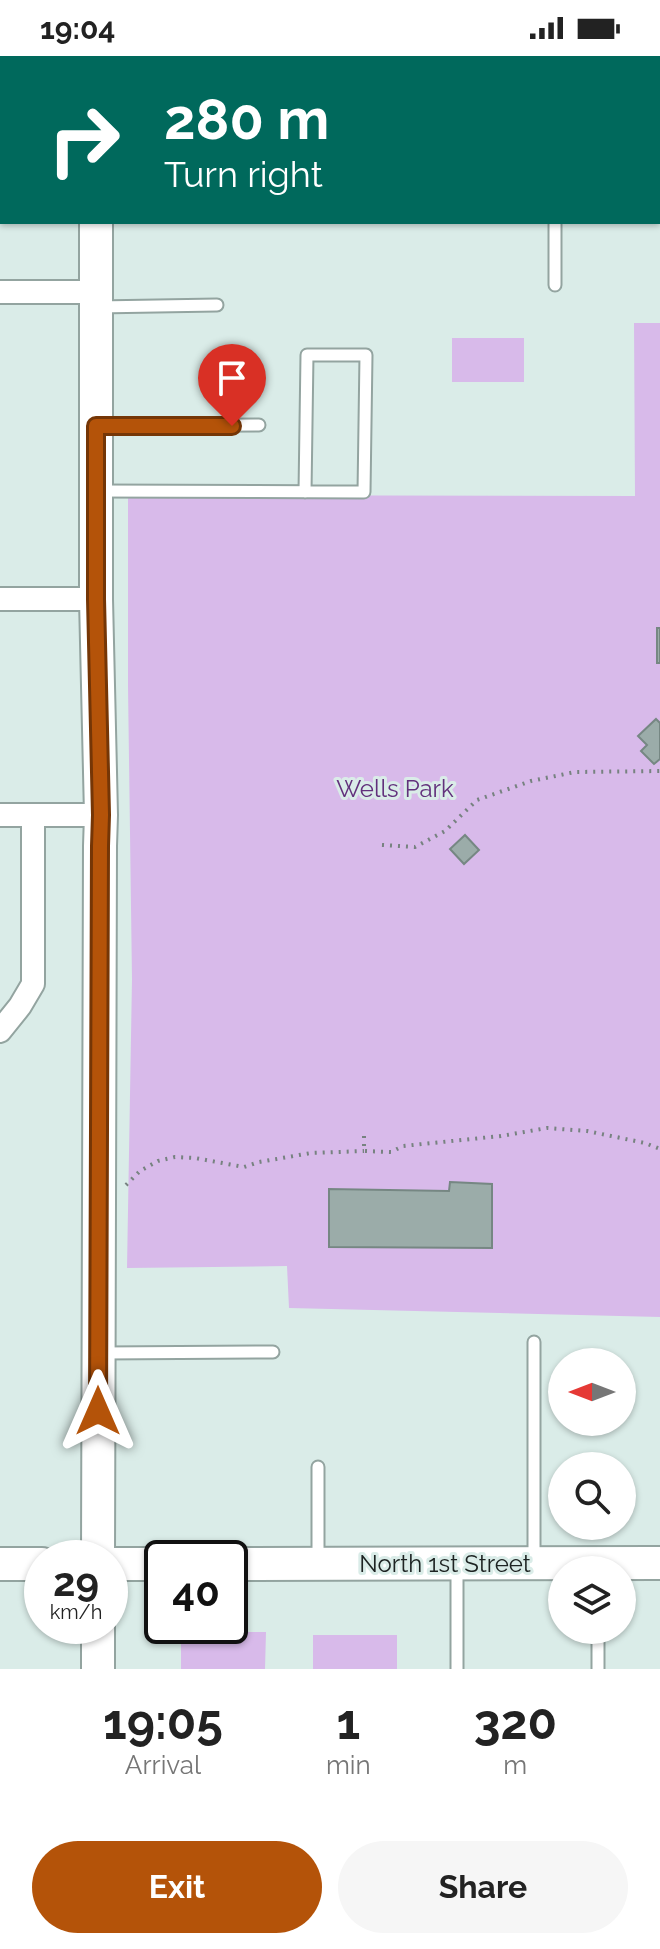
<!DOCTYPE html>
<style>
body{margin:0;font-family:Raleway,sans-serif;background:#f6f6f6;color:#222;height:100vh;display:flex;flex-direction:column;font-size:30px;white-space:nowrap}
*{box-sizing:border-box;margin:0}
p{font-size:26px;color:#767676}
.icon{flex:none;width:44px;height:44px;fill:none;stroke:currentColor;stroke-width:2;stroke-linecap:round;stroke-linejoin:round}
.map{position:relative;height:1613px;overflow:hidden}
.sheet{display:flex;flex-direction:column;background:#fff;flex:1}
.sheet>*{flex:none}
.guide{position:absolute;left:0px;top:0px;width:660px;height:168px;box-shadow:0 2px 6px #0004;background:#00695c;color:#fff;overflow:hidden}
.needle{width:52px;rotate:270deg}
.controls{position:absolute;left:548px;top:1292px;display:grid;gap:16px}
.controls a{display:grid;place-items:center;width:88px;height:88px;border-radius:50%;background:#fff;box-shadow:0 2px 6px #0004;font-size:40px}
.speed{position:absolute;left:24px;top:1484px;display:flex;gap:16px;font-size:40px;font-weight:700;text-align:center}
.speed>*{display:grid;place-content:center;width:104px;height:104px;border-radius:50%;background:#fff;box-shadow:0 2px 6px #0004;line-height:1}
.speed small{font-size:20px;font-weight:400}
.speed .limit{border:4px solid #111;border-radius:12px;background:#fff;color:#111}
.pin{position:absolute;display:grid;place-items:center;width:68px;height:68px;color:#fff;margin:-82px -34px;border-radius:50% 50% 50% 0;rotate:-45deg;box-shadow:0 0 8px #0007}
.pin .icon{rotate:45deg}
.me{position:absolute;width:88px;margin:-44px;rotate:0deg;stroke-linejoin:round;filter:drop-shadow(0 0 6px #0008)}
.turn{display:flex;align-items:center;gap:28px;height:168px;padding:0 32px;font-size:36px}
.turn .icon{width:104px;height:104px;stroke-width:2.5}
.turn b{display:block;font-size:56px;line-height:68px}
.eta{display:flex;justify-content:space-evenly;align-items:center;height:136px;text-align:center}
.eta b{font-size:48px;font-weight:700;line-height:56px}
.cta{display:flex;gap:16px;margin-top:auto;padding:16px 32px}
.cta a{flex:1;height:92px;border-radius:48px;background:#b45309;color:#fff;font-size:32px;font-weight:700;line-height:92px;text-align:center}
.cta a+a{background:#f6f6f6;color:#222}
.status{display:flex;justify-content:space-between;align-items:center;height:56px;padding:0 40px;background:#fff;direction:ltr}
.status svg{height:22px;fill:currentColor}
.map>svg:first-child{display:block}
</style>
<div class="status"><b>19:04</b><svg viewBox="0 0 49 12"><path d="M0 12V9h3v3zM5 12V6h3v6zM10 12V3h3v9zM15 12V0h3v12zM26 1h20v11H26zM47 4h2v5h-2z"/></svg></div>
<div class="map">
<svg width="660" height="1613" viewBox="0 0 660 1613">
<rect width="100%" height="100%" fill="#daece8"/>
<path fill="#d8baea" d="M634 267H660V1261L289 1252 287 1210 127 1212 132 923 128 630V439L635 440Z
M452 282H524V326H452Z
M181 1576H266L265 1613H181Z
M313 1579H397V1613H313Z"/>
<path fill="#9baca9" stroke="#768783" stroke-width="2" d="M657 572H660V607H657Z
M656 663 660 667V703L654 708 641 695 647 689 638 680Z
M465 779 479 794 464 808 450 793Z
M450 1126 492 1128V1192L329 1191V1133L449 1135Z"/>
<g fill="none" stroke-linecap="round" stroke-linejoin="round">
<defs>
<path id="lane" d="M555 166V229
M97 251 217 249
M97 370 259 369
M97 435 364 436 366 299H307L305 436
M103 1297 273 1296
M318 1411V1507
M534 1503V1286
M457 1510V1613
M598 1613V1574"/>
<path id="street" d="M658 26H660
M0 236H96
M0 543H96
M0 759H101
M0 975 20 950 33 928V759"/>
<path id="secondary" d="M96 0V2
M96 166V543L101 759 100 790 98 1502
M0 1508H42
M110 1508H162
M230 1508 660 1507
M98 1613V1570"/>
</defs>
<use href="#lane" stroke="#93a4a0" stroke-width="15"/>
<use href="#street" stroke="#93a4a0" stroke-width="26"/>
<use href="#secondary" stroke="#93a4a0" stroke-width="36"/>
<path stroke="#778280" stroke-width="4" stroke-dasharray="2 6" stroke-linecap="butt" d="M382 789 415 791 445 775 477 744 531 725 575 716 660 715
M364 1080V1095L391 1096 403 1090 501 1080 547 1072 587 1075 645 1087 660 1093
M126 1129 140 1115 158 1105 175 1101 195 1102 244 1111 259 1106 311 1097 364 1095"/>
<use href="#lane" stroke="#fff" stroke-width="11"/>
<use href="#street" stroke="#fff" stroke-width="22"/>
<use href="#secondary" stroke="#fff" stroke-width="32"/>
</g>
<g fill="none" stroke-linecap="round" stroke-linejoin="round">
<defs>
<path id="route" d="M98 1355 100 790 101 759 96 543V370H232"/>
</defs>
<use href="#route" stroke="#753606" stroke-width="20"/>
<use href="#route" stroke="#b45309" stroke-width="14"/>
</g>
<g text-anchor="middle" stroke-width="6" stroke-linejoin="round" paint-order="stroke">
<g font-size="24" fill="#62307c" stroke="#daece8">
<text x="395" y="741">Wells Park</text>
</g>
<g font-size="24" fill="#1d2322" stroke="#daece8">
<text x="445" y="1516">North 1st Street</text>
</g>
</g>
</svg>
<div class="controls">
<a><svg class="needle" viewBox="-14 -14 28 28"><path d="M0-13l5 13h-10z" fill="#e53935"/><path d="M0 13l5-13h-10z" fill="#767676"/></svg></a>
<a><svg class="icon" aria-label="search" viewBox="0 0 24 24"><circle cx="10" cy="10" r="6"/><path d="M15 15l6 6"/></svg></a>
<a><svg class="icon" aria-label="layers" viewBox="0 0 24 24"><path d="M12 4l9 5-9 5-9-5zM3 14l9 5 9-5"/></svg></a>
</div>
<div class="speed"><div>29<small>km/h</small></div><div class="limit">40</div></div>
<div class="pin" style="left:232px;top:370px;background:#d93025"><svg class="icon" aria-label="arrive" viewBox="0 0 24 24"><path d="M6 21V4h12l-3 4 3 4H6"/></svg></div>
<svg class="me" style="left:98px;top:1355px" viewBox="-20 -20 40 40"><path d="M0-17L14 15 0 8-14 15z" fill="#b45309" stroke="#fff" stroke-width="4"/></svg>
<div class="guide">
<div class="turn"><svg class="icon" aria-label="right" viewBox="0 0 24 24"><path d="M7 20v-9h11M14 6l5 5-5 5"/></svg><div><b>280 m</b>Turn right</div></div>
</div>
</div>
<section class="sheet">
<div class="eta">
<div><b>19:05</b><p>Arrival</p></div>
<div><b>1</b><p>min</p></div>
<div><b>320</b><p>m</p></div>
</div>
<div class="cta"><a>Exit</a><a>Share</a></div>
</section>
